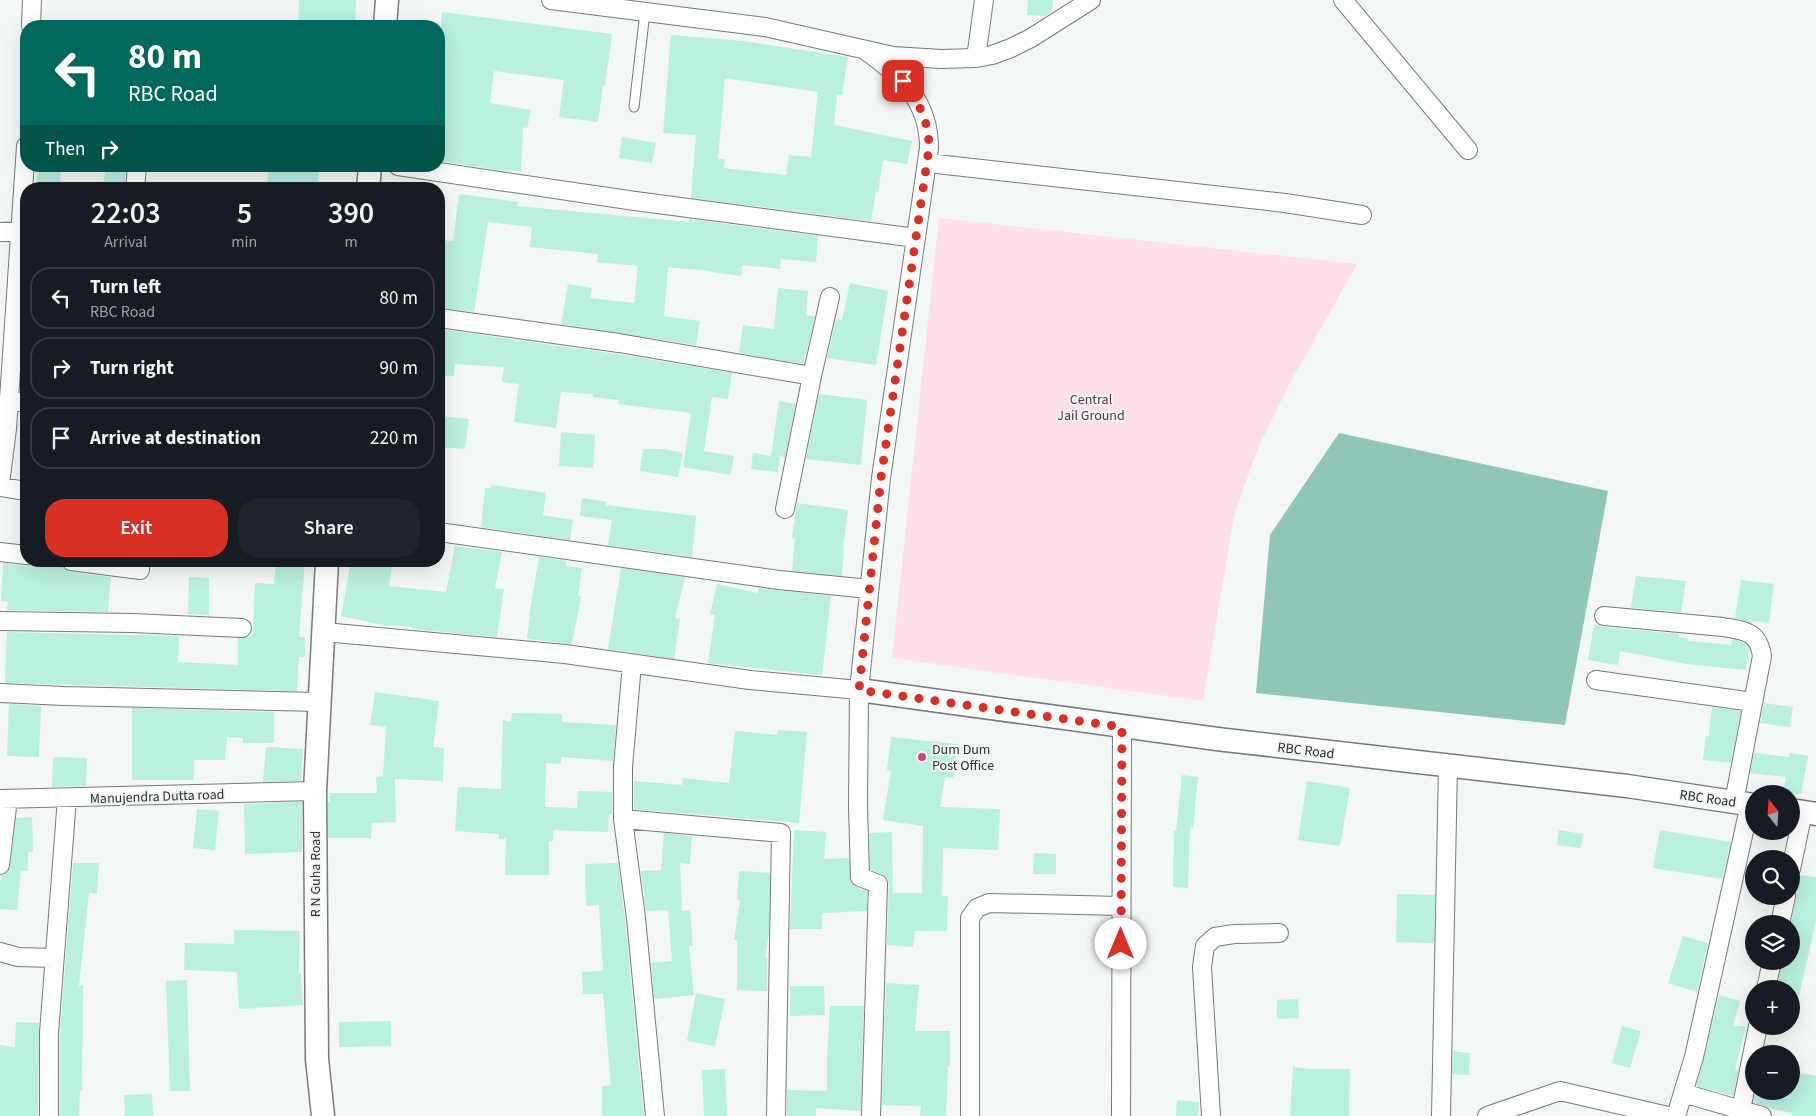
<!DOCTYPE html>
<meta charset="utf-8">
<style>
body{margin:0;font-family:"Source Sans 3",sans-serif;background:#20242c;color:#f1f3f6;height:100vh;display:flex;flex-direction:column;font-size:19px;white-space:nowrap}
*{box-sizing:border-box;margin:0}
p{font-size:16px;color:#9ea1a6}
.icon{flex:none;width:28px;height:28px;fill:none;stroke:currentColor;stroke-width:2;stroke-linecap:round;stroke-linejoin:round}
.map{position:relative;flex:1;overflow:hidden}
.panel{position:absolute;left:20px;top:182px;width:425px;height:385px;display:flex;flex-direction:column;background:#171b24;border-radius:20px;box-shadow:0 5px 20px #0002}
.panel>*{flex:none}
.hud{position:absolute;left:20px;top:20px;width:425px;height:152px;border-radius:20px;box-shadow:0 5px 20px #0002;background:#00695c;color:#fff;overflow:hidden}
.needle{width:32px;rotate:343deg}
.buttons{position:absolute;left:1745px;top:785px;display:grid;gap:10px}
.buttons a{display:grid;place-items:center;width:55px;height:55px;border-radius:50%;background:#171b24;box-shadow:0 5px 20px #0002;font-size:25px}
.pin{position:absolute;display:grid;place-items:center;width:42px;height:42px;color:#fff;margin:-21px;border-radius:10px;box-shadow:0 2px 8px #0006}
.me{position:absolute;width:55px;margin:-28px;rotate:0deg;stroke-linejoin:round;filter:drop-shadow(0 0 4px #0008)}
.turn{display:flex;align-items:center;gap:18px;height:105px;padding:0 25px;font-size:22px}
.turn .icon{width:65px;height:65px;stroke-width:2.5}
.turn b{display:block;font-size:35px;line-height:42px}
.then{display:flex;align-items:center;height:48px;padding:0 25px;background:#0003;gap:10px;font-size:19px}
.eta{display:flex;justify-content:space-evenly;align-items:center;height:85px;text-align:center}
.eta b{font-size:30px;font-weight:600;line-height:35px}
.button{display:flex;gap:10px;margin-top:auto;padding:10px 25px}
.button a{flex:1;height:58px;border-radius:20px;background:#d93025;color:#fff;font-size:20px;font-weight:600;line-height:58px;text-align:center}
.button a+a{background:#20242c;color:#f1f3f6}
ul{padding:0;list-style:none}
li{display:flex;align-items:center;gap:15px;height:62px;margin:0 10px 8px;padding:0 15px;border:2px solid #363941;border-radius:20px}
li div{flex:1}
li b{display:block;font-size:19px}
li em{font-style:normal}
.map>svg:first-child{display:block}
</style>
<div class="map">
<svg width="1816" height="1116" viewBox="0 0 1816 1116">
<rect width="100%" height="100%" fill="#f3f7f6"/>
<path fill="#ffdeeb" d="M939 218 1357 264 1289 385 1257 450 1234 516 1203 701 892 658Z"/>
<path fill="#90c6b7" d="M1339 433 1608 491 1565 725 1256 693 1270 535Z"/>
<path fill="#b9f0e0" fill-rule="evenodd" d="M299 0H356L355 26H298Z
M1028 0H1053L1052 12 1046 16 1027 15Z
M442 12 612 34 605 86H603L598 122 559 117 564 80 494 71 490 103 531 110 527 128 523 127 521 171 498 170 439 161V46Z
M671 35 743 41 848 57 842 95H837L834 125 912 141 907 164 883 160 878 192 876 191 871 221 691 198 696 135 663 133ZM725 78 818 92 811 157 789 155 786 175 724 168 725 159H718Z
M622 137 656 143 652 163 619 158Z
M38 166H61L60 189H36Z
M268 166H319L318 189H267Z
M106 167 126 170 124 189 103 186Z
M459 194 518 202 517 206 689 222V219L818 236 816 262 781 259 780 269 742 265 741 276 711 272V271L668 267 664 316 700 321 696 345 561 324 568 284 592 288 590 298 634 303 638 266 597 262 598 254 530 247 532 227 488 222 474 312 439 308V240L453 241Z
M850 283 888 291 876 365 827 358 836 319 842 320Z
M778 288 808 291 806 315 815 316 806 355H804V364L739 353 743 325 774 329Z
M439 329 617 354 732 373 728 399 712 397 704 451 734 456 731 475 683 467 691 413 618 404 619 400 593 397V394L561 392 556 428 514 422 519 384 502 382 504 367 455 364 454 376 439 375Z
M819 394 867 400 861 465 806 459Z
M779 401 796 404 785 457 777 456 780 457 778 472 751 469 753 453 771 456Z
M439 416 469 419 465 449 439 447Z
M561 432 595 435 593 468 559 466Z
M643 449H664L683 453 678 477 640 471Z
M492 485 546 493 543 515 573 520 570 540 481 527 485 488H491Z
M582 498 607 502 606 505 696 516 692 557 608 545 612 520 580 516Z
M797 503 848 510 843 549H844L842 576 792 571 795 538H792Z
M455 546 502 552 495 588 504 589 497 637 412 629V627L383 625 341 616 351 561H393L389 586 446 592Z
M539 557 566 561V566L582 568 578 596 581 597 572 644 527 639 530 616H529Z
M276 561H305L299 637H305V657H299L297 691 5 683 7 632 179 636 178 662 238 665V638L251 636 253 629 255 583 274 584Z
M3 563 25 566 33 563 53 564 62 566 70 572 111 577 108 612 7 610 8 602 1 601Z
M621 568 685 577 675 618 680 619 674 659 608 649Z
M1636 576 1686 581 1681 612 1631 608Z
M189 577 209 578V615L188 614Z
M1741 580 1774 584 1769 623 1753 621 1752 623 1735 618Z
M717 584 758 593V588L831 596 822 675 708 663 715 615 710 614Z
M1594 624 1603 627 1679 634 1678 637 1688 638V641L1731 645 1732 639 1740 641 1746 645 1749 649 1746 670 1687 664 1620 651 1618 665 1588 660Z
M375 692 439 701 433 747 444 748 443 781 395 779 396 822 372 823 371 838H328V802H330V793H377L376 777 383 776 386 727 370 725Z
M1764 703 1793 707 1790 727 1760 723Z
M9 704 41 706 39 757 7 756Z
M1712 707 1741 711 1731 763 1703 760 1706 736H1709Z
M132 708 274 712V743H243V738L227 737 225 760H194V780H132Z
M512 713 562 714V722L616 725 613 761 561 757V764L546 763 545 807 577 808 578 791 612 792V814H609L608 832 553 830V841H549V875H505L506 839H499V834L455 831 458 787 501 789 503 720 511 722Z
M778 730 807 732 799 823 634 809V781L682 785 683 778 729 783 735 731 777 735Z
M891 737 957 744 953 778 945 777 940 807 1000 809 998 850 943 848 942 896H948L947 931H915L913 947 887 945 889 884 887 879 882 874 870 870 869 833 892 832 893 893H922L923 826 883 820 891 771 887 770Z
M266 747 303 749 301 781 263 782Z
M1754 753 1789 757 1790 753 1808 756 1801 794H1783L1786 777 1750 773Z
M53 757 87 758 86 786 52 787Z
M1182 775 1198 777 1193 828 1190 827 1188 888 1173 887 1174 831H1176Z
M1307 781 1350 788 1340 846 1298 840Z
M299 802 302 803V852L245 854 244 804Z
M197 809 219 811 215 850 193 848Z
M32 817 33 852H28V871H21L17 910 0 909V880H1L2 875 8 872 10 867 16 818Z
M794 830 826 832 824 859 849 858 851 883 856 887 867 891V911L822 913V929H790Z
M1559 830 1583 834 1581 848 1557 845Z
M1660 830 1731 842 1722 879 1653 868Z
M664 833 692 836 690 864 680 863 682 911 690 910 693 946H689L694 995 654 999 651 963 672 961 668 910 646 911 641 871 661 870Z
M1034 853 1056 854V874H1033Z
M73 863H99L97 894 89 893 79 986H83L82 1091H80L79 1116H60V1033Z
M618 863 625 919 644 1116H602V1086L611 1085 603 994H583L582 972 603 971 599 905 586 906 585 864Z
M739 871 770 873 769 932 765 958H767V991L737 990V940H734L740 900H737Z
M1800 875 1816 877V921L1798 1001H1791V989H1777L1782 961H1791V922L1796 898 1794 889 1795 879Z
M1397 894 1435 895 1434 943 1396 942Z
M234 930 300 931 299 973H301L303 1005 239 1009 237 972 184 970 185 943 234 944Z
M1683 936 1708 943 1697 992 1668 983Z
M187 980 190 1091H170L166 981Z
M886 983 919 985 915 1031H950V1066H948L946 1116H920L921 1106 882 1105Z
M790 986H824L825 1015 790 1016Z
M696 993 725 999 715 1046 687 1041Z
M1719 995 1740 1001 1733 1026H1746L1735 1070 1738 1071 1733 1096 1696 1086 1704 1059Z
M1298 999 1299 1018 1277 1019V1000Z
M830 1006H864L861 1111 816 1108V1116H787V1090L827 1091V1058Z
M391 1021V1046L339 1047V1022Z
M16 1022 39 1023 38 1116H0V1045L15 1047Z
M1622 1026 1641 1031 1630 1068 1612 1063Z
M1453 1051 1470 1053 1469 1075 1452 1074Z
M1293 1067 1312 1069H1350L1349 1116H1290Z
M725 1069 727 1116H704L702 1070Z
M1800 1073 1816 1076V1116H1792V1113L1769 1108 1753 1102 1756 1091H1791V1082L1798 1084Z
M152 1094 153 1116H125L124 1095Z
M1177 1100 1199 1102 1198 1116H1176Z"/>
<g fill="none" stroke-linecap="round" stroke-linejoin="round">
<defs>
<path id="service" d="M634 107 645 12"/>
<path id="minor" d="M551 0 765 27 893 56 941 59 976 58 992 55 1011 48 1031 38 1091 0
M1343 0 1468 150
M31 26 32 0
M866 51C902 77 929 101 929 148L881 478 859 690 858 806 860 877 878 884 871 1116
M976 58 984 0
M928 163 1285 203 1362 215
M398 166 635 201 916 238
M135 189 137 166
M0 232 26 231
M439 318 619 343 812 376
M8 400 26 403
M0 484 7 429 26 146
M0 487 26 491
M785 509 812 376 830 297
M439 532 779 580 869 589
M0 552 26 555
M71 561 140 570V561
M1604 616 1723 627C1745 631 1758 631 1762 656L1734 802
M0 621 132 623 242 628
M324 632 565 654 750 680 859 690
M632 664 623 767V819L781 833 776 1116
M1596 680 1753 702
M0 693 64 696 319 702
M0 799 315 791
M623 819 636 918 655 1116
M0 865 8 799
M1791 869 1803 812
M1780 924 1786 896
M0 952 18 957 54 958
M1766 989 1772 961
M1683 1093 1762 1116
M1741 1110 1758 1026
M49 1116V1033L67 798
M970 1116V918L977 908 989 903 1121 906
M1121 1116 1122 727
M1211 1116 1202 967 1205 946 1215 937 1234 934 1279 933
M1441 1116 1448 766
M1487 1116 1560 1091 1668 1116
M1676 1116 1694 1057 1750 804"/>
<path id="tertiary" d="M385 26 387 0
M368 189 370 166
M859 690 1217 739 1627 786 1754 805
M1791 810 1816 814
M323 1116 317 1059 315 791 327 561"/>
</defs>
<use href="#service" stroke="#767a79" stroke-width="11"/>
<use href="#minor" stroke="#767a79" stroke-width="20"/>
<use href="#tertiary" stroke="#767a79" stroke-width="25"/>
<use href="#service" stroke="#fff" stroke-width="9"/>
<use href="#minor" stroke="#fff" stroke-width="18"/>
<use href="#tertiary" stroke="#fff" stroke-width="22"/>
</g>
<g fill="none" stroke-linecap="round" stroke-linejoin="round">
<path stroke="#d93025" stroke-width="9" stroke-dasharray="0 16.2" d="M903 81C919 103 929 121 929 148L881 478 859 690 1122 727 1121 944"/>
</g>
<circle fill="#c9458a" stroke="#f3f7f6" stroke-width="2" cx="922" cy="757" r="5"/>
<g text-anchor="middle" stroke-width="4" stroke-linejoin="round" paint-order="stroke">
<g font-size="14" fill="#662c49" stroke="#f3f7f6">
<text x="1091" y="404">Central<tspan x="1091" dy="16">Jail Ground</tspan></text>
</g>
<g font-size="14" fill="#2e2f2f" stroke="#f3f7f6" text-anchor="start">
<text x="932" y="754">Dum Dum<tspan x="932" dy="16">Post Office</tspan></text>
</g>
<g font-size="14" fill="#2e2f2f" stroke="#f3f7f6">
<text transform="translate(1306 750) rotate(7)" y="5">RBC Road</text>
<text transform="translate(157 796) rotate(-2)" y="5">Manujendra Dutta road</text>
<text transform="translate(1708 798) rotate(8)" y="5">RBC Road</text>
<text transform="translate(315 874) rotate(-90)" y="5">R N Guha Road</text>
</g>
</g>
</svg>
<div class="buttons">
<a><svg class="needle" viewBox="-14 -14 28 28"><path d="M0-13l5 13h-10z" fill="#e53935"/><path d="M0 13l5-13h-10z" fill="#9ea1a6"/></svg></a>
<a><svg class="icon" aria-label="search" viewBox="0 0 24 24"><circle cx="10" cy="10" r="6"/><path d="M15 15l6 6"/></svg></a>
<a><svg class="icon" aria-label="layers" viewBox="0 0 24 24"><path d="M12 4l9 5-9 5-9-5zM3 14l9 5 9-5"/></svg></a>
<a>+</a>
<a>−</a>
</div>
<div class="pin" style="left:903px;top:81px;background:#d93025"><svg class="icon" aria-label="arrive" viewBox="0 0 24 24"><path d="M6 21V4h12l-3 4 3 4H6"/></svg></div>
<svg class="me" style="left:1121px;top:944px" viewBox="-20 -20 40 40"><circle r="19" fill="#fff"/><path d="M0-13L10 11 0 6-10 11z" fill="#d93025"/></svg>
<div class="hud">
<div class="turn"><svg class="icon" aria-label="left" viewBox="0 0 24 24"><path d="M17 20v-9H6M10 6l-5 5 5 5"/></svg><div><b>80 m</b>RBC Road</div></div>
<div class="then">Then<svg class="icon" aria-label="right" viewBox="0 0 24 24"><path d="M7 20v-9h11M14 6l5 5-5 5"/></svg></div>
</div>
<section class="panel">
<div class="eta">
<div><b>22:03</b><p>Arrival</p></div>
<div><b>5</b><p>min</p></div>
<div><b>390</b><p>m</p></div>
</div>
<ul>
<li><svg class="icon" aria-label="left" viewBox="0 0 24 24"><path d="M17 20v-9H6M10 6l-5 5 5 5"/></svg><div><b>Turn left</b><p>RBC Road</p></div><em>80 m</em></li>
<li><svg class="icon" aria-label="right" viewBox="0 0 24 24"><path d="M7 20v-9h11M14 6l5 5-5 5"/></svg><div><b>Turn right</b></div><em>90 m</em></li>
<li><svg class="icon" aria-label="arrive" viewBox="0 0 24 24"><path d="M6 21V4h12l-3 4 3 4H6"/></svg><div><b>Arrive at destination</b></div><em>220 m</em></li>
</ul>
<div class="button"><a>Exit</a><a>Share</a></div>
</section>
</div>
